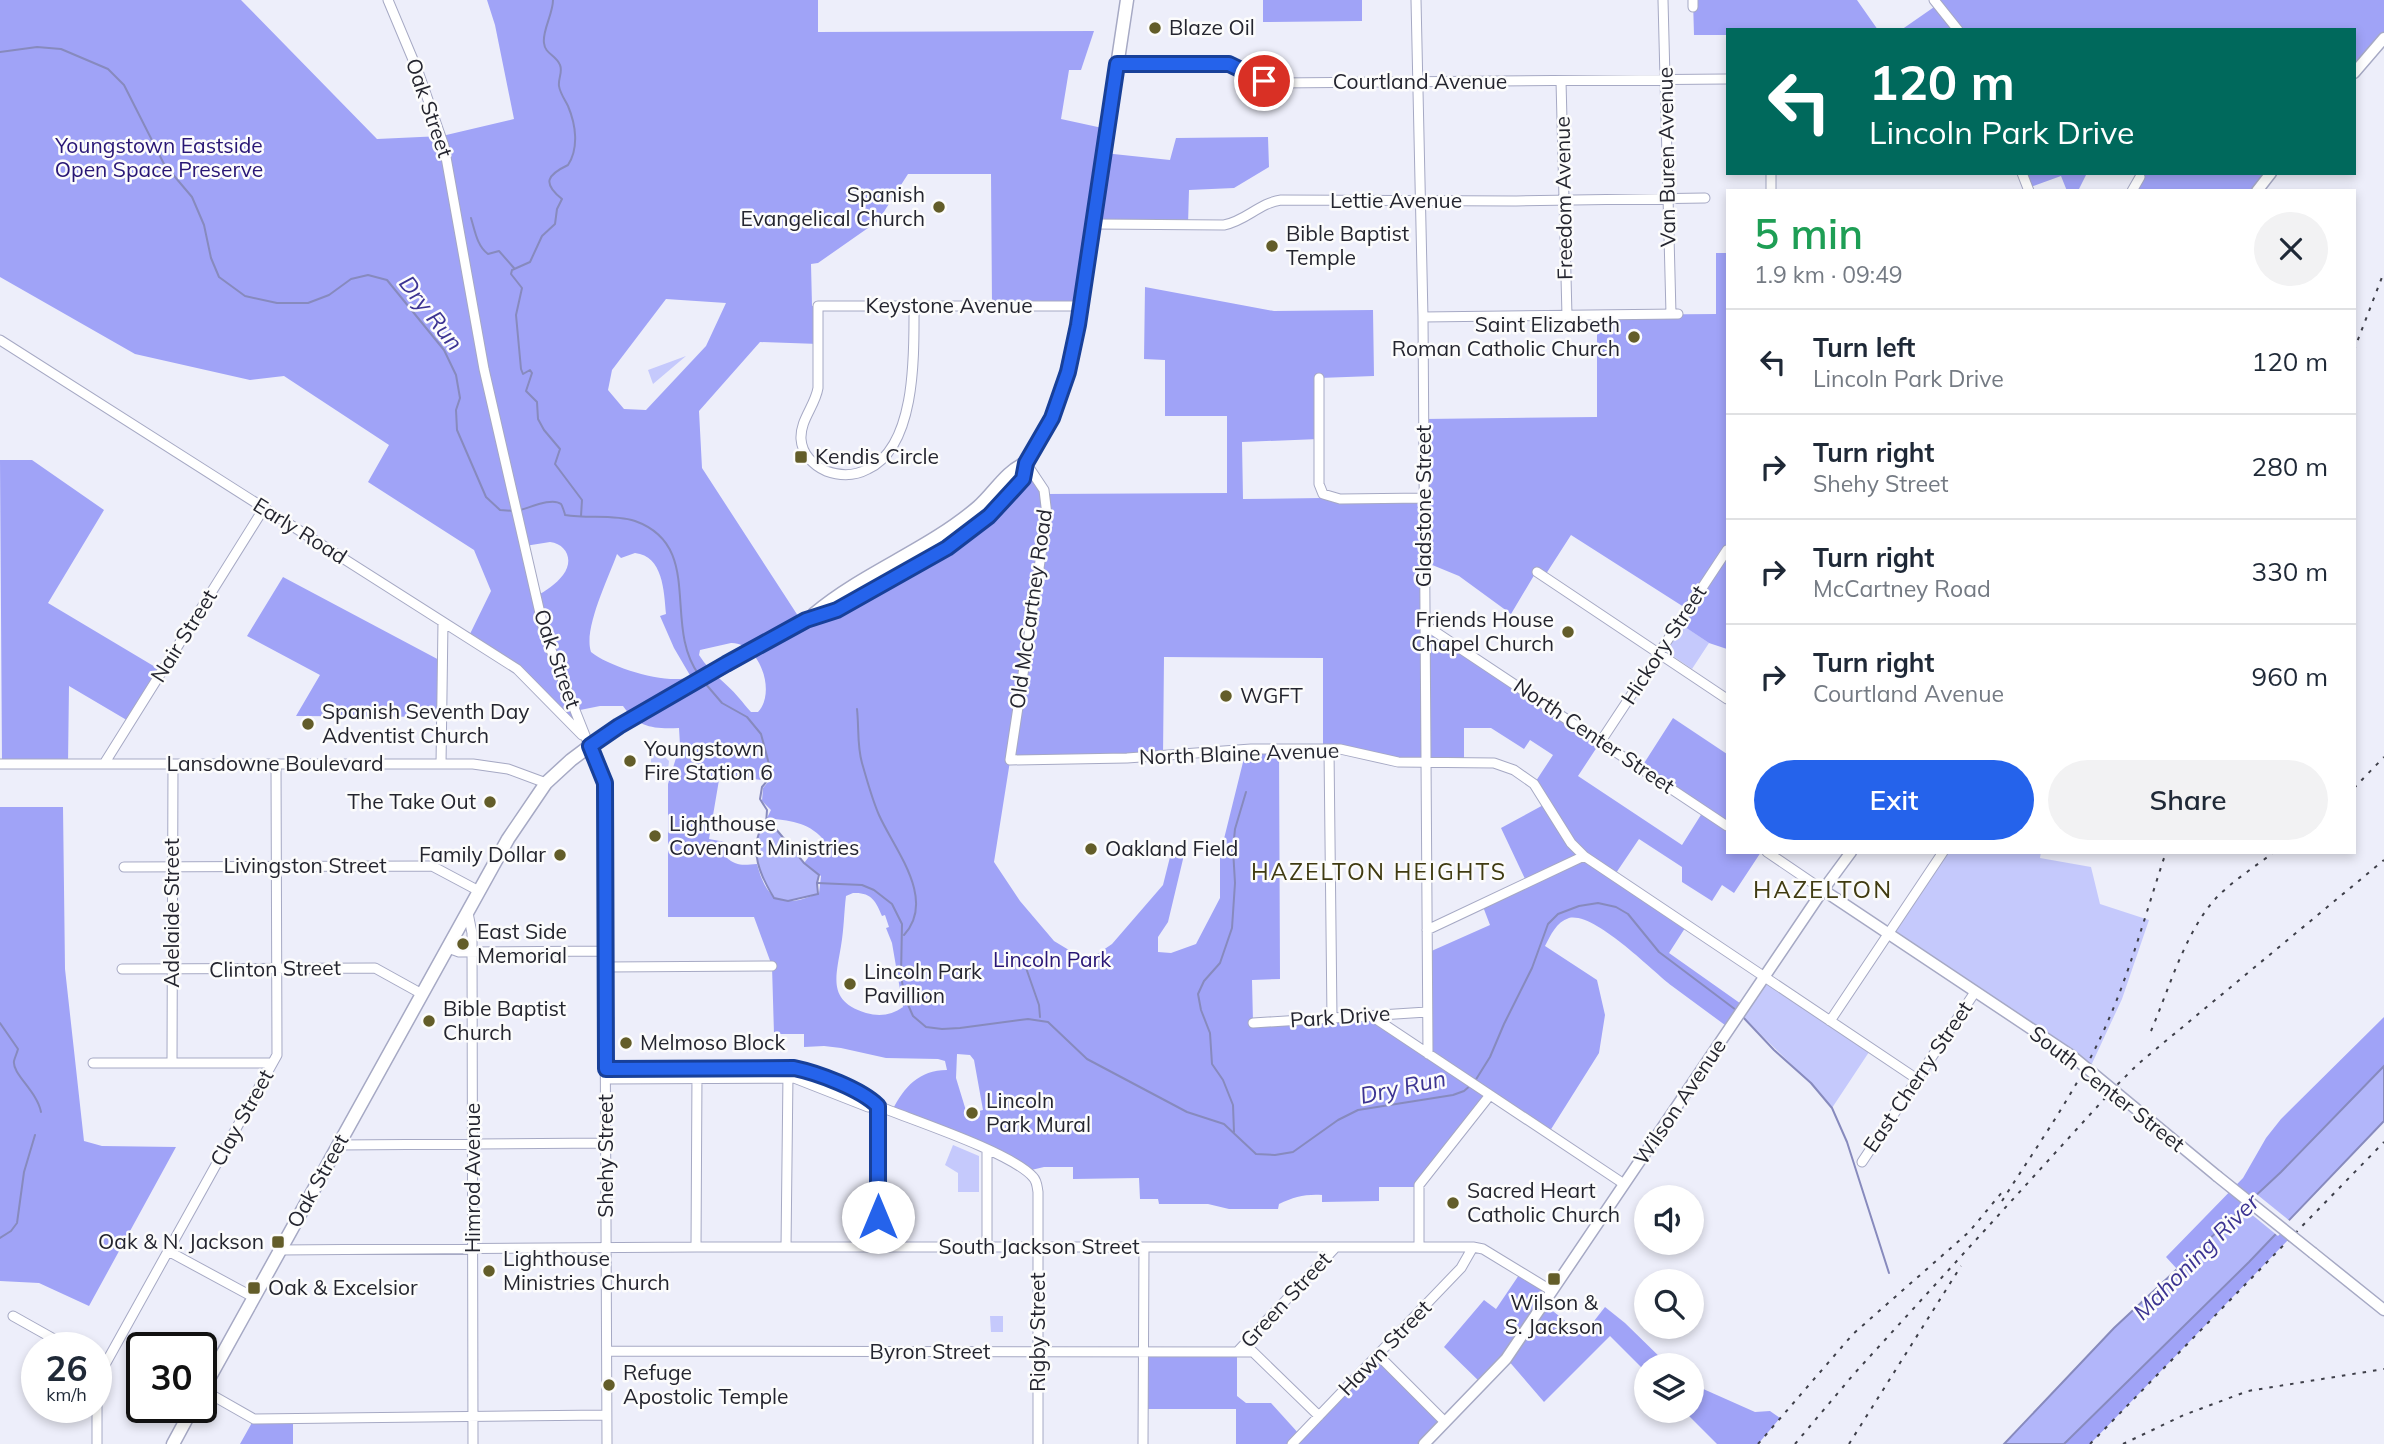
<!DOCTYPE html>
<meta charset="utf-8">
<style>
body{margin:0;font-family:Mulish,sans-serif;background:#f2f2f3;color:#1f2937;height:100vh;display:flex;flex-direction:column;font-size:26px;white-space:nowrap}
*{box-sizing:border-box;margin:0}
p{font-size:23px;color:#747a83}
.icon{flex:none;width:38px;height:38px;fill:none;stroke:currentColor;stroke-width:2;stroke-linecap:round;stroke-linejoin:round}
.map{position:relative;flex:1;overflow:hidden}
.side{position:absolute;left:1726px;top:189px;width:630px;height:665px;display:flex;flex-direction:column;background:#fff;border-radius:0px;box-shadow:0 4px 10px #0003}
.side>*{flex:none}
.top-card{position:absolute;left:1726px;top:28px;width:630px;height:147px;border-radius:0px;box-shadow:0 4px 10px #0003;background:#00695c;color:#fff;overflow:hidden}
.buttons{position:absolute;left:1634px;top:1185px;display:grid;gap:14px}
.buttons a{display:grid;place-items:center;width:70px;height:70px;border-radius:50%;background:#fff;box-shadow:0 4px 10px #0003;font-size:35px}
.speed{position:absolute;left:21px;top:1332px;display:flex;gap:14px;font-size:35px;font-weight:700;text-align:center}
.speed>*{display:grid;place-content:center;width:91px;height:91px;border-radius:50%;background:#fff;box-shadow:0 4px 10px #0003;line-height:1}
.speed small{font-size:18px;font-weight:400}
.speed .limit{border:4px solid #111;border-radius:10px;background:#fff;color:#111}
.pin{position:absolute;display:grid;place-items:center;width:60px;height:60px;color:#fff;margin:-30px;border:4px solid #fff;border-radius:50%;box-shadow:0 2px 7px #0007}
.me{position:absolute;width:77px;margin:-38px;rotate:0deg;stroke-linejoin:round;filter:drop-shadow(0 0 5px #0008)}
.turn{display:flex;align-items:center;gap:24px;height:147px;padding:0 28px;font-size:32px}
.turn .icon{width:91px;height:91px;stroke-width:2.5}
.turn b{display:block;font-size:49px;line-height:60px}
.round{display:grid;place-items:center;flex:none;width:74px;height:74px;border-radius:37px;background:#f2f2f3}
.summary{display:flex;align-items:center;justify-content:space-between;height:119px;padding:0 28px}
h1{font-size:42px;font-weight:600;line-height:52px;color:#1e9e55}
.cta{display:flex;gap:14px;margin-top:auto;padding:14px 28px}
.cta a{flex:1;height:80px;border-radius:42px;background:#2563eb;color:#fff;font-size:28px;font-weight:600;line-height:80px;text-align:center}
.cta a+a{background:#f2f2f3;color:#1f2937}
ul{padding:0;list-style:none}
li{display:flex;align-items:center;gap:21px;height:105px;padding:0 28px;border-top:2px solid #e0e1e3}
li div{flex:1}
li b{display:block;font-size:26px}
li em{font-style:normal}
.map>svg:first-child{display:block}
</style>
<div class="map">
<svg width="2384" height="1444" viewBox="0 0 2384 1444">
<rect width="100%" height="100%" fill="#edeefa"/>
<path fill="#c5c9fc" d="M686 356 653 384 648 370Z
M1681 624 1709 643 1692 669 1664 650Z
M661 753 669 761 668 770 663 774 651 776V754Z
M1943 852H2041L2040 858 2091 867 2100 904 2149 920 2122 999 2089 1070 1888 934Z
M1764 977 1871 1049 1832 1108C1804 1074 1770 1045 1740 1013Z
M953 1145 979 1156V1192H958V1173L945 1165Z
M990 1316H1003V1332H991Z"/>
<path fill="#a0a3f7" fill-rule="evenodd" d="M0 0H241L377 139 442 136 514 119 495 25 487 0H818V32L1094 31 1081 70H1069L1061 119 1107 129 1104 153 1170 160 1176 138 1268 137 1269 167 1234 188 1189 190 1188 225H1093L1080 306H992L991 174H908L878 221 818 263 811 264 812 306H818L819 344 760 342 699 411 702 468 802 622 913 568 998 507 1026 463 1046 494 1227 493V416H1165V360L1144 359 1145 287 1274 311 1373 310 1374 376 1319 378V439L1242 442 1243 499 1322 498 1323 495 1424 498V419L1597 417V315L1716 314V253H1727V550L1721 559 1727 563V649L1709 643 1679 623 1687 609 1571 535 1544 577 1536 572 1511 614 1459 576 1425 562V625L1601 741 1578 776 1682 845 1704 810 1641 768 1673 718 1727 754V852H1761L1734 893 1722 885 1712 901 1682 882V867L1639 839 1614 876 1687 925 1669 953 1744 1006 1729 1028C1710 1014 1691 1000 1672 986 1652 971 1595 912 1569 918 1556 922 1551 935 1545 946L1597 980 1605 1015 1599 1053 1548 1134 1490 1096 1419 1187H1379V1201L1322 1202V1195C1305 1194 1294 1197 1279 1204L1278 1209H1229L1208 1204H1159L1158 1199H1140L1139 1178 1073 1179V1167H1044L1027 1171 892 1111C904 1087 919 1070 947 1070L945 1061 938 1059 886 1058 841 1048 824 1046 804 1047V1034H774L772 966 754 917H668V784L680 745 679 728C654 729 638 728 623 706H600L575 711 586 738 527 678 468 638 491 591 474 550 368 482 389 445 284 376 250 380 135 354 0 277ZM666 299 726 303 706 346 646 410 624 409 608 390 612 370ZM550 542C567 544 574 561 563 575 556 584 546 591 536 596L525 546ZM635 553C663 556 664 591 666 614L660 616 674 648 691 677C667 685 611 668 591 652 583 629 609 577 617 554L621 558ZM731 643C759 642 777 692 758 712H751C746 707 743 702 739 698 725 681 712 675 699 655L700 650ZM1164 657 1323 658V750L1408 763 1464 761V728H1491L1524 749 1530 740 1553 755 1534 784 1547 803 1501 828 1527 883 1482 904 1490 925 1427 953V1053L1370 1015 1253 1022 1252 980 1280 979 1279 749 1246 750 1220 855V898L1196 944 1171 953 1158 952V937L1168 922 1184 855 1171 853 1163 885 1112 944 1087 961 1054 941 1020 901 994 862 1010 761 1163 756ZM720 774 761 780 762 777 769 778 768 782 763 788 762 801 771 810 767 818C789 821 807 821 823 839 811 849 813 853 804 863L821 876 819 893C783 909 767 902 757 864 744 865 737 867 726 857L725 842 709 839ZM853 893C871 892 876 901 882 916L885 915 889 927 886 928 892 943 903 1007C892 1015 880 1017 866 1013 827 1001 836 977 841 946 844 929 844 912 846 896ZM957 1054 970 1055 974 1060 983 1110 967 1114 956 1078Z
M1263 0H1362V21L1263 22Z
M1693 0H1857L1878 30H1727V35H1694Z
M1934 0H2384V38L2354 73V30H1901L1937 5Z
M2022 173H2087L2078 191H2067L2061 176 2028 188Z
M2133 173H2271L2257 191H2132L2140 177Z
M0 460H32L104 510 48 603 162 671 130 722 69 686 68 764H2Z
M283 577 443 662 442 717 296 716 320 675 247 636Z
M0 807H63L65 969 84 1141 102 1146 176 1147 89 1306 39 1283 0 1281Z
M2384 1017V1066L2281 1172 2177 1269 2166 1257 2243 1178 2266 1138 2281 1119Z
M2281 1228 2292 1236 2090 1444H2064Z
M1521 1272 1552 1291 1544 1304 1583 1335 1605 1307 1625 1323 1668 1365H1647V1373L1610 1336 1544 1402 1507 1359 1482 1384 1444 1347 1484 1300 1496 1309Z
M1144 1352H1237V1396L1246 1403H1271L1300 1435 1378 1355 1445 1422 1424 1444H1236V1409H1143Z
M1692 1384 1755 1412 1770 1411 1780 1418 1758 1444H1717L1684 1411 1692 1410Z
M254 1419H293V1444H240Z"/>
<path fill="#b2b6fa" stroke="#878abd" stroke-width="2" d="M771 823 804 863 819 875 817 883 818 894 788 901 774 898C760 875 749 851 762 826Z
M2384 1066V1121L2249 1262 2064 1444H2004L2114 1328 2281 1172Z"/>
<path fill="#edeefa" d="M2254 1192 2291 1222 2278 1236 2240 1205Z"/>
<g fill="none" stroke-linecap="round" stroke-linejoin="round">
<path stroke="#878abd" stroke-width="2" d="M553 0C553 14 542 31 544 43 545 54 556 55 560 65 563 72 558 78 559 86 560 93 565 100 568 106 576 125 579 148 568 165 547 175 542 183 562 199L557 209 555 224 542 236 530 262 512 270 511 274 522 288 516 315 521 369 523 374 530 370 532 373 526 391 537 402 538 419 544 430 560 449 555 464 582 500 581 516
M0 52 37 47 61 49 108 69 124 85 164 164 192 197 204 225 211 258 219 277 245 296 277 303H308L329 295 351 279 368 275 387 280 444 350 456 375 460 398 456 410 457 430 486 497 500 510 514 511
M471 218C475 231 477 246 488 254L499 251 514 268
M520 510C529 508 552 497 561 504 562 505 565 514 565 515 588 519 613 514 635 521 705 546 662 625 699 675
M704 682 722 703 747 717 761 734 770 768 767 781 762 787 760 799 767 810 766 824
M857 709C859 727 857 746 862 763 867 780 872 799 879 815 894 849 937 899 904 935
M817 883 862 885 874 890 892 904 902 924 901 976 905 998 913 1016 926 1027 942 1029 960 1028 1028 1019 1048 1022 1087 1059 1187 1112 1224 1124 1256 1154 1275 1155 1293 1152 1338 1120 1358 1110 1453 1095 1464 1091 1471 1085
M1025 965 1039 1005 1040 1017
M1742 1016 1774 1050 1811 1083 1832 1108 1847 1142 1889 1273
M0 1023 18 1049C17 1053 15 1057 14 1061 12 1074 37 1091 41 1112
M1475 1081 1490 1057 1504 1024 1532 968 1548 924 1558 914 1579 906 1598 903 1616 907 1628 914 1659 952 1736 1010
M1234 1132 1233 1105 1223 1080 1212 1064 1210 1033 1201 1010 1198 994 1204 981 1220 963 1232 928 1235 883 1233 849 1235 829 1246 792
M0 1238 11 1231 17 1223 24 1172 35 1135"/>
<defs>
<path id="minor" d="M388 0 419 74 444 146 484 369 545 635 586 738 604 778 607 1444
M1416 0 1423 317 1428 1054
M1663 0 1671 314
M1693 0V7
M1934 0 1958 30
M1117 64H1229C1247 68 1259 82 1278 83L1727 79
M1561 81 1567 316
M1771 173V191
M2022 173 2029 191
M2132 191 2140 177
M1093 224 1224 225C1246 221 1259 203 1281 200L1516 201 1705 198
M914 306C914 352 917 446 868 469 855 476 840 476 826 471 813 465 802 454 801 439 800 420 815 406 818 388V306H1080
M1423 317 1678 314
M0 340 517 669 582 735
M1319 378V484L1323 494 1340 499 1425 498
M1026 463 1044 490 1047 515 1010 760 1127 758 1251 749H1340L1398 762 1494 763 1514 770 1534 784 1571 843 1584 856 1917 1079
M1537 572 1727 699
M1425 625 1727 826
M1601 741 1727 550
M1329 750 1332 1018
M0 764H473L508 769 546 783
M104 764 264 508
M441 764 443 622
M1767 852 1823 890
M124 867 432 866 479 891
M468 913 472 933 473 1444
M1427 930 1584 856
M448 948 459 952 605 951
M606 967 772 966
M122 969 375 968 422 994
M1370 1015 1624 1184
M1830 1021 1943 852
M1253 1023 1427 1012
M172 1062 173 764
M93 1063H272
M606 1069 788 1068 804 1070 871 1099 878 1106C912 1120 1011 1152 1033 1177 1037 1181 1037 1186 1038 1192V1444
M606 1079 794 1078 868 1107 878 1106
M338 1145 606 1143
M1862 1162 1975 992
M696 1247 697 1073
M786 1247 788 1074
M877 1247 878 1106
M987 1247V1150
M1419 1247V1185L1490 1095
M279 1250 696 1247H1473L1483 1249 1552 1291
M168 1251 253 1297
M13 1316 70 1348
M1251 1350 1319 1416
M607 1351 1253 1352
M1237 1352 1336 1247
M1378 1355 1445 1422
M203 1390 254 1419 606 1415
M97 1444V1379L277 1055 276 764
M1143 1444 1144 1247
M1292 1444 1461 1268 1473 1247"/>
<path id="major" d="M2354 73 2384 38
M2257 191 2271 173
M1823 890 2072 1056
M2147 1118 2217 1176
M2313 1253 2384 1310
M1424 1444 1506 1359 1823 890 1851 852"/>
<path id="highway" d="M814 614C864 572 928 550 978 507 994 493 1006 471 1026 463
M201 1393 508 839 546 783 571 760 607 733 802 622 837 609 947 548 989 516 1023 479 1026 463 1052 418 1062 391 1078 325 1127 0
M173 1444 193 1407"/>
</defs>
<use href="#minor" stroke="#a6a9c4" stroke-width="11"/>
<use href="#major" stroke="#a6a9c4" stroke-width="13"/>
<use href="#highway" stroke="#a6a9c4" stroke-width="15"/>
<use href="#minor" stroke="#fff" stroke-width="9"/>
<use href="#major" stroke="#fff" stroke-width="10"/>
<use href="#highway" stroke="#fff" stroke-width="12"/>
<path stroke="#3e3f49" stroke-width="2" stroke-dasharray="3.5 7" stroke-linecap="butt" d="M2354 350 2384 272
M2354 788 2384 757
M2151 1031C2169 989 2186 929 2218 896 2234 880 2256 866 2274 852
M2002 1201C2037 1146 2077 1090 2104 1030 2130 973 2146 912 2166 852
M1758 1444 1853 1334 1969 1232 2003 1191
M1795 1444 1853 1375 2116 1086 2138 1064 2384 860
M1849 1444 1961 1266
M2090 1444 2384 1142
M2123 1444 2184 1415 2248 1391 2384 1369"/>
<defs>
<path id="major-bridge" d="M2072 1056 2147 1118
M2217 1176 2313 1253"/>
</defs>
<use href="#major-bridge" stroke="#a6a9c4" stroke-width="13" stroke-linecap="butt"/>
<use href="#major-bridge" stroke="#fff" stroke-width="10"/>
</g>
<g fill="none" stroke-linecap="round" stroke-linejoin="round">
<defs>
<path id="route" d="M878 1217V1106C861 1089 818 1073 794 1068L606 1069 605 783 590 746 619 726 726 664 806 620 837 610 947 548 989 516 1023 479 1026 463 1052 418 1068 372 1078 325 1117 64H1229L1264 81"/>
</defs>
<use href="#route" stroke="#184099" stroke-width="18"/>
<use href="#route" stroke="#2563eb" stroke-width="12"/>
</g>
<g fill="#635d29" stroke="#fcfcfc" stroke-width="2.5">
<circle cx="1155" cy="28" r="7"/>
<circle cx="939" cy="207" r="7"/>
<circle cx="1272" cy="246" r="7"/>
<circle cx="1634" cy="337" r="7"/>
<rect x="794" y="450" width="14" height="14" rx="3.5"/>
<circle cx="1568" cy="632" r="7"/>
<circle cx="1226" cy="696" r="7"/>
<circle cx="308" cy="724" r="7"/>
<circle cx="630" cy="761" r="7"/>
<circle cx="490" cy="802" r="7"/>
<circle cx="655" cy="836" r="7"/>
<circle cx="1091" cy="849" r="7"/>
<circle cx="560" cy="855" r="7"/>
<circle cx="463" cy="944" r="7"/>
<circle cx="850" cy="984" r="7"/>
<circle cx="429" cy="1021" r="7"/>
<circle cx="626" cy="1043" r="7"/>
<circle cx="972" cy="1113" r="7"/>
<circle cx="1453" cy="1203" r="7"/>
<rect x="271" y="1235" width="14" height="14" rx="3.5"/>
<circle cx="489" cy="1271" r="7"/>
<rect x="1547" y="1272" width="14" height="14" rx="3.5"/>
<rect x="247" y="1281" width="14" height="14" rx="3.5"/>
<circle cx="609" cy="1385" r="7"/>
</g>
<g text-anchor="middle" stroke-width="5" stroke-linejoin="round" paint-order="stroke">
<g font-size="21" fill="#24252f" stroke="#fcfcfc" text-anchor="start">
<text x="1169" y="35">Blaze Oil</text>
<text x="925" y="202" text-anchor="end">Spanish<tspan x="925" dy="24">Evangelical Church</tspan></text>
<text x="1286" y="241">Bible Baptist<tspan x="1286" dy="24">Temple</tspan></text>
<text x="1620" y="332" text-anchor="end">Saint Elizabeth<tspan x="1620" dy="24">Roman Catholic Church</tspan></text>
<text x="815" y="464">Kendis Circle</text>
<text x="1554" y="627" text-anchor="end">Friends House<tspan x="1554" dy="24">Chapel Church</tspan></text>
<text x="1240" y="703">WGFT</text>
<text x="322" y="719">Spanish Seventh Day<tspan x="322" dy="24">Adventist Church</tspan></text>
<text x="644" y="756">Youngstown<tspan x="644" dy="24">Fire Station 6</tspan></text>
<text x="476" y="809" text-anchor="end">The Take Out</text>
<text x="669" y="831">Lighthouse<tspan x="669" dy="24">Covenant Ministries</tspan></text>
<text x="1105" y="856">Oakland Field</text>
<text x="546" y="862" text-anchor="end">Family Dollar</text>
<text x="477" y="939">East Side<tspan x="477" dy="24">Memorial</tspan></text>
<text x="864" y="979">Lincoln Park<tspan x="864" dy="24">Pavillion</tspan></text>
<text x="443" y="1016">Bible Baptist<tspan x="443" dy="24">Church</tspan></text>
<text x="640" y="1050">Melmoso Block</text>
<text x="986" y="1108">Lincoln<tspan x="986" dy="24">Park Mural</tspan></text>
<text x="1467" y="1198">Sacred Heart<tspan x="1467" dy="24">Catholic Church</tspan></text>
<text x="264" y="1249" text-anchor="end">Oak &amp; N. Jackson</text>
<text x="503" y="1266">Lighthouse<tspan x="503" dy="24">Ministries Church</tspan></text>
<text x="268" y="1295">Oak &amp; Excelsior</text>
<text x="1554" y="1310" text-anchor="middle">Wilson &amp;<tspan x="1554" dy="24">S. Jackson</tspan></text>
<text x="623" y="1380">Refuge<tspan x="623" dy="24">Apostolic Temple</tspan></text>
</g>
<g font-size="21" fill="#24252f" stroke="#fcfcfc">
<text x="1420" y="89">Courtland Avenue</text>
<text transform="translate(429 108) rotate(71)" y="7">Oak Street</text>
<text transform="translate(1667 157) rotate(-91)" y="7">Van Buren Avenue</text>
<text transform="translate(1564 198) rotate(-91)" y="7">Freedom Avenue</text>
<text x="1396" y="208">Lettie Avenue</text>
<text x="949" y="313">Keystone Avenue</text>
<text transform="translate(1424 506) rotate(-90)" y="7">Gladstone Street</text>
<text transform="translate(300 531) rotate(32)" y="7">Early Road</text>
<text transform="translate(1031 609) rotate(-82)" y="7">Old McCartney Road</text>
<text transform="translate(184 636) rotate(-58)" y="7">Nair Street</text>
<text transform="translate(1664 645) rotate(-57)" y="7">Hickory Street</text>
<text transform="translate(557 659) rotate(71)" y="7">Oak Street</text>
<text transform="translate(1594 736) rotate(34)" y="7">North Center Street</text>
<text transform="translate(1239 754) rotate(-2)" y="7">North Blaine Avenue</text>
<text x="275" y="771">Lansdowne Boulevard</text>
<text x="305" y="873">Livingston Street</text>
<text transform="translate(172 913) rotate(-90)" y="7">Adelaide Street</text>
<text transform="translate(275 969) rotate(-1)" y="7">Clinton Street</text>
<text transform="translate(1340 1017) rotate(-4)" y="7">Park Drive</text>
<text transform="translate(1918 1077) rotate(-56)" y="7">East Cherry Street</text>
<text transform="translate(2107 1089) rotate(38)" y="7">South Center Street</text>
<text transform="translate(1680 1102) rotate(-56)" y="7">Wilson Avenue</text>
<text transform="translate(242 1118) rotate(-61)" y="7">Clay Street</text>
<text transform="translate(606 1156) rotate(-90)" y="7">Shehy Street</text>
<text transform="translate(473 1178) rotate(-90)" y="7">Himrod Avenue</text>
<text transform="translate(318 1181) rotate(-61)" y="7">Oak Street</text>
<text x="1039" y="1254">South Jackson Street</text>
<text transform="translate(1286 1300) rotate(-47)" y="7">Green Street</text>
<text transform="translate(1038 1332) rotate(-90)" y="7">Rigby Street</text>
<text transform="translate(1385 1348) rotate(-46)" y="7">Hawn Street</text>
<text x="930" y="1359">Byron Street</text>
</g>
<g font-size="21" fill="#281675" stroke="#fcfcfc">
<text x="159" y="153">Youngstown Eastside<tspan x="159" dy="24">Open Space Preserve</tspan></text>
<text x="1052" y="967">Lincoln Park</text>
</g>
<g font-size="23" font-style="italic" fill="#3c3492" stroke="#fcfcfc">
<text transform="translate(431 313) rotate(52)" y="8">Dry Run</text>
<text transform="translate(1403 1087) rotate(-12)" y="8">Dry Run</text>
<text transform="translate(2196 1257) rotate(-45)" y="8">Mahoning River</text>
</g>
<g font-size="23" letter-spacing="2" fill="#403b11" stroke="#fcfcfc">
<text x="1379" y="880">HAZELTON HEIGHTS</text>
</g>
<g font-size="24" letter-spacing="2" fill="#403b11" stroke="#fcfcfc">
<text x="1823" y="898">HAZELTON</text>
</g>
</g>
</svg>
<div class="buttons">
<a><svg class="icon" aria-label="sound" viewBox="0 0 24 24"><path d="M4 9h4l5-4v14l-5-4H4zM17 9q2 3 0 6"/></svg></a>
<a><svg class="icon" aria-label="search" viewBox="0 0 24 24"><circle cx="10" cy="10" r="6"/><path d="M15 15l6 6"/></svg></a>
<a><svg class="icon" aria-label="layers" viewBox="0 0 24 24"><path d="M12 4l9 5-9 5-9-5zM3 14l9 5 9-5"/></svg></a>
</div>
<div class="speed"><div>26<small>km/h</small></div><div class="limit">30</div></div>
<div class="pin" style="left:1264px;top:81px;background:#d93025"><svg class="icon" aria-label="arrive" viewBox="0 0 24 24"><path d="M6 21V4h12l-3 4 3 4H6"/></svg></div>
<svg class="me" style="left:878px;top:1217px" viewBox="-20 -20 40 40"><circle r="19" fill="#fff"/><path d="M0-13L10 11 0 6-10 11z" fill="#2563eb"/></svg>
<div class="top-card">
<div class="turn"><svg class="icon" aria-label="left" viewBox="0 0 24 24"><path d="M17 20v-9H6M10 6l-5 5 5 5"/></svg><div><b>120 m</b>Lincoln Park Drive</div></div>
</div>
<section class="side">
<div class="summary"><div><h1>5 min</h1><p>1.9 km · 09:49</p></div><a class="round"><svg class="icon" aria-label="close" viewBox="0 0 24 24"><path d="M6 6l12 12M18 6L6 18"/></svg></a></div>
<ul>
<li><svg class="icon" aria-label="left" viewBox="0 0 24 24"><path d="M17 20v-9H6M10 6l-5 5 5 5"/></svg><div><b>Turn left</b><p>Lincoln Park Drive</p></div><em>120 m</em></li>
<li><svg class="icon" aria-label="right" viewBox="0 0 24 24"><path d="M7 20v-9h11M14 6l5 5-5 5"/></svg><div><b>Turn right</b><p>Shehy Street</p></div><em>280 m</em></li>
<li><svg class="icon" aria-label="right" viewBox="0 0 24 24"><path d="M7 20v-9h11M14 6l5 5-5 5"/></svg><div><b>Turn right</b><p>McCartney Road</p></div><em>330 m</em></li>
<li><svg class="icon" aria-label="right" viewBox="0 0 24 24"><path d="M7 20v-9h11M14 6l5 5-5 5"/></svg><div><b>Turn right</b><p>Courtland Avenue</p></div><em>960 m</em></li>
</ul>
<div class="cta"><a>Exit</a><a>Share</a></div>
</section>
</div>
